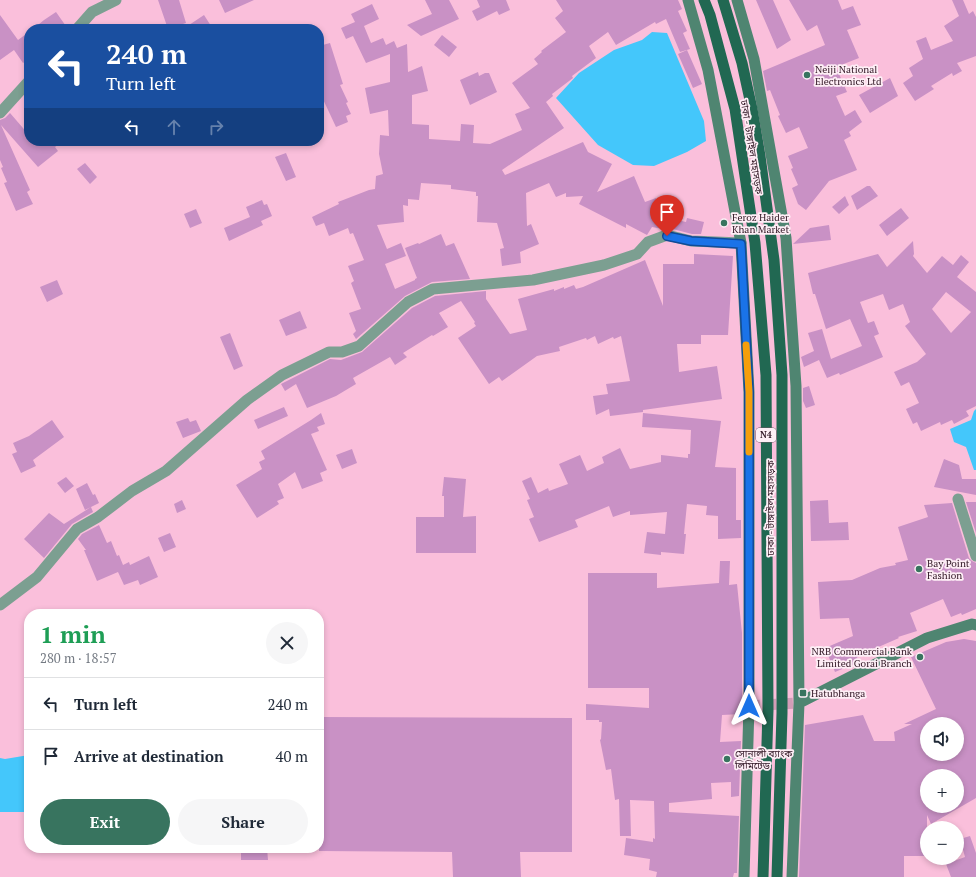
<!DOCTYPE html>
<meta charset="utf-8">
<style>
body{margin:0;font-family:"PT Serif","Noto Sans Bengali",serif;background:#f6f6f7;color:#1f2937;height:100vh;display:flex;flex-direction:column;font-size:15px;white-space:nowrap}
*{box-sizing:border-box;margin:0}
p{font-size:13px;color:#747a83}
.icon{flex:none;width:22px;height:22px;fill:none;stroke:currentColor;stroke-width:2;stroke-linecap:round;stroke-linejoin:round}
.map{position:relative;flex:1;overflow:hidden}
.side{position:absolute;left:24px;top:609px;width:300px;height:244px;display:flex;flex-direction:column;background:#fff;border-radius:16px;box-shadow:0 2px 6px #0003}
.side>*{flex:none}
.guide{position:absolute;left:24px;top:24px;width:300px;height:122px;border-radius:16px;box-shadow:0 2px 6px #0003;background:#1a4fa0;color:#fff;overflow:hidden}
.buttons{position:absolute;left:920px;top:717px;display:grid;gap:8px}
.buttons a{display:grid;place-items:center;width:44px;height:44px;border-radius:50%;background:#fff;box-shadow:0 2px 6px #0003;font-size:20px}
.pin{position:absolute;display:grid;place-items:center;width:34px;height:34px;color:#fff;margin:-41px -17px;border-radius:50% 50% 50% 0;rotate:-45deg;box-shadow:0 0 4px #0007}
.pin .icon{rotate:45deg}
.me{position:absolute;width:44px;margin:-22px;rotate:0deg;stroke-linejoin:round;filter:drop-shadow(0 0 3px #0008)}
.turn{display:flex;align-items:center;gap:14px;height:84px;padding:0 16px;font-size:18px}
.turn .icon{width:52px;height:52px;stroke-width:2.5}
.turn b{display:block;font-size:28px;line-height:34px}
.lanes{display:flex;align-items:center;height:38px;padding:0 16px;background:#0003;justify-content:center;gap:20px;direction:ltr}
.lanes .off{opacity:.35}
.round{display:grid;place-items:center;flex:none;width:42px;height:42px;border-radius:21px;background:#f6f6f7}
.headline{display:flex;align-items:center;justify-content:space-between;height:68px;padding:0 16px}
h1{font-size:24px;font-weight:700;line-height:30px;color:#1e9e55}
.button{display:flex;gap:8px;margin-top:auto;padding:8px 16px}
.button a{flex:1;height:46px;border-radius:24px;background:#38745f;color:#fff;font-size:16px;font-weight:700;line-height:46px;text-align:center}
.button a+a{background:#f6f6f7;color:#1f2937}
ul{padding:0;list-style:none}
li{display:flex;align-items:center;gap:12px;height:52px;padding:0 16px;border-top:1px solid #e0e1e3}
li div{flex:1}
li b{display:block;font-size:15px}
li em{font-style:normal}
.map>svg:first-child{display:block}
</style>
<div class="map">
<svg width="976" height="877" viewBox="0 0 976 877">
<rect width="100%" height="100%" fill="#fabfdb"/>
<path fill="#44c7fb" d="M652 32 667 33 704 121 706 141 687 152 654 166 633 165 598 145 556 98 579 73 614 50 642 40Z
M976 409V470H974L966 447 954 442 950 429 971 420 974 411Z
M29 755V812H0V758L5 759Z"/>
<path fill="#c991c5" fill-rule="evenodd" d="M158 0H179L186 23 168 29Z
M219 0H254L225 13Z
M425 0H449L459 19 421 36 407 25 432 14Z
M477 0H506L510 10 499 15 497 11 477 21 472 11 480 7Z
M556 0H678L682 9 678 11 687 31 683 33 690 49 680 52 666 19 656 24 655 22 616 45 608 32 589 46 596 58 572 76 573 78 552 94 553 96 546 102 564 128 502 170 505 175 583 142 588 152 612 164 597 192 634 176 645 202 656 198 664 217 686 222 687 218 704 222 701 234H692L669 228 663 229 652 227 647 235 626 224V228L579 204 583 196 566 197V193L556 197 549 183 526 193 527 226 531 224 539 244 520 252 521 263 502 266 500 249 504 248 497 223 477 222 478 196H476V192L451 189V185L421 183 419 200 408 199V206L403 205 404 222 377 225 387 249 401 243 406 256 385 264 395 289 415 280V279L417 278 405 248 418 243 419 244 441 234 446 246 454 243 470 279 432 282 405 296 356 339 353 334 356 331 349 313 361 309 351 283 354 281 348 266 364 260 353 233 350 234 348 228 329 236 324 223 316 226 312 217 339 204 338 202 369 190 375 189 376 176 383 174 379 154 380 135 389 136 388 110 370 114 365 88 390 82V54L366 63 353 36 346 39 341 28 355 22 351 14 372 4 379 19 364 26 371 43 383 38 386 45 394 41 397 48 407 44 408 72 422 66 428 91 412 95V124L429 125V139L460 141 461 124 474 125 473 143 490 144 522 130 515 114 530 108 512 83 538 64 534 59 542 52 541 51 566 32 555 18 563 11Z
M756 0H773L791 40 777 49Z
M789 0H838L842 10 853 6 861 25 847 30 859 58 836 67 847 92 836 96 845 116 855 110 862 122 849 132 851 136 844 140 857 170 829 181 806 210 798 204 792 188 798 185 791 169 793 168 788 156 808 148 799 127 786 133 778 116 780 115 770 90 767 91 763 71 825 45 817 25 807 31Z
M952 0H963L969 14 973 11 976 17V56L957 63 962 71 953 76 952 73 931 86 934 89 915 101 903 83 913 76 909 68 923 59 916 41 926 37 931 50 953 41 944 26 959 16Z
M56 12 68 29H33L44 20Z
M0 15 18 40 29 32V59L23 63 14 50 0 60Z
M204 15 213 29H183Z
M442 35 457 47 449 57 434 45Z
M330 43 343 84 340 85 348 102 346 103 351 114 346 116 348 122 336 127 321 95 319 96V46Z
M687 50 702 84 693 88 678 54Z
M478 72 479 76 485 73H489L497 92 470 105 460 80Z
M890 78 898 96 870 113 859 95Z
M10 113 29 135V141H63L55 147 58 151 38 167 1 125 30 190 27 192 33 204 16 211 4 183 7 182 1 168 3 167 0 160V120L5 118Z
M286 153 296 177 286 181 275 157Z
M85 163 97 177 90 184 77 169Z
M867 186H870L878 196 857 210 851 196Z
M845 196 849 205 839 214 832 207Z
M262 200 264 205 267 204 272 216 261 221 263 225 229 241 224 228 250 217 246 207Z
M901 208 909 218 887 236 879 225Z
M196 209 202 223 190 228 184 214Z
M829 225 831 240 793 244 810 228Z
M913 241 914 254 913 256 927 273 942 256 953 265 961 255 969 262 957 277 976 292V406L966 411 969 416 954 424 952 420 941 425 940 422 921 431 917 422 913 424 906 409 919 403 909 382 901 386 894 372 917 362 926 354 905 326 910 322 903 304 889 310 883 294 860 302 868 323 874 321 879 334 874 336 883 357 840 375 839 373 827 378 819 360 804 367 801 357 814 351 808 333 822 329 831 359 862 346 850 319 826 329 815 294H813L808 273 878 254 887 267ZM946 292 971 312 951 333 932 309Z
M694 254 733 256 728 335H701V344H677L679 372 717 366 722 399 643 410V412L610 416 609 409 596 415 593 396 608 394 606 384 630 381 621 336 614 339 613 337 598 344 595 336 587 340 586 338 559 347 560 351 537 356 502 381 499 377 489 384 458 338 476 326 474 323 475 322 461 301 439 313 448 327 433 336 432 335 403 353 407 357 395 365 390 357 353 378 356 384 336 396 307 408 296 384 285 391 281 384 330 359 341 360 362 352 412 308 435 296 486 291V299L510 334 527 330 518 299 554 289V291L564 287V289L574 285 576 289 583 287 645 260 663 306V264H694Z
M57 280 63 294 47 302 40 287Z
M300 311 307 328 286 336 279 320Z
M230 333 243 366 234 370 220 337Z
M809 386 815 405 806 408 803 401V388Z
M284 407 288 416 258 429 254 420Z
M321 413 325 424 317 427 319 431 311 434 327 470 320 473 323 481 302 489 295 472 278 484 284 498 277 501 279 504 257 518 236 485 262 469 259 462 265 459 261 451 311 420Z
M643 413 721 421 715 467 736 468V520H741V538L718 539V516L706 515 707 506 687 504 684 534H686L684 554 661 552V555L644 553 647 532 665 534 667 512 630 515V511L613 517 609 506 575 520 578 527 539 542 529 519 534 517 527 500 530 499 522 481 531 477 538 493 548 488 549 491 568 484 559 464 580 455 587 471 604 463 602 457 620 448 630 469 661 462V455L688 458V454H690L691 430 642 427Z
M188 418 190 422 196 420 201 431 183 438 176 422Z
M52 420 64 437 33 460 36 466 21 473 12 454 17 452 13 443 29 436Z
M352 449 357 463 342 469 336 455Z
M944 459 959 465 962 479H976V495L934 487Z
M66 477 74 486 65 493 57 483Z
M444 477 466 479 463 517 476 516V553H416V517H444V496H442Z
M87 483 93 495 95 494 99 503 85 510 76 489Z
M182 500 186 509 177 513 174 504Z
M828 500 829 523 848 522 849 540 811 541 810 501Z
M966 502H976V533Z
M952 503 969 558 972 561 976 563V609L962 615 961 613 951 617 943 599 910 613 917 631 898 637 899 638 867 652 857 657 859 662 835 672 825 648 853 636 849 618 820 619 818 582 852 580 880 568 896 565 895 563 908 560 898 527 928 517 924 505Z
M91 507 93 512 72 524 44 558 24 539 49 513 64 524Z
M99 525 107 543 111 541 117 556 119 555 123 565 129 562 130 565 149 556 158 577 140 585 138 580 124 585 118 572 97 581 84 550H86L78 539 82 534Z
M170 533 176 547 164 552 158 538Z
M720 561H730L729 585 737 584 742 633V714L722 715 720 742 741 741 739 796 731 797V782L711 783 712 799 669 803V812L739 816 737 873H734L733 877H656L657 872 649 870 650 859 624 855 626 838 653 842V838L655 839 654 801 630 800 631 836H620L619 799 615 800 611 769 606 770 600 740 601 739 602 722H599V720H586V704L649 708V688H588V573H657V588L719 583Z
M964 639 976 641V798L931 824 927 815V856H904V877H799L805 725 863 715 874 741H895L894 732 912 724H904L936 709 911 657 946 642ZM927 724H957V754H927ZM927 776H957V806H927Z
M319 717 572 718V852H520L521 877H453L452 852 319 851Z
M970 836 976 853V877H951L946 864 965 857 960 839Z
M241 848H267L268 860H241Z"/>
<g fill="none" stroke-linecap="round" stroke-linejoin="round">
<path stroke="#d29db7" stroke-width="11" stroke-dasharray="11 5.5" stroke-linecap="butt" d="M749 706 799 703"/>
<path stroke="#7c9f91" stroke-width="11" d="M77 29 92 12 116 0
M0 113 29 81
M958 499 976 556
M0 605 37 577 77 529 98 517 132 491 166 471 247 400 282 375 329 352H342L359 346 408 302 433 289 533 280 604 265 637 254 648 242 667 235 691 241 741 243"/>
<path stroke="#4f8571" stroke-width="11" d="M688 0 708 70 741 243 749 392V706L744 877
M737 0 754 59 786 238 796 386 799 703 792 877
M799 703 927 638 972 624 976 625"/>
<path stroke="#216852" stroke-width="11" d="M704 0 710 15 735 109 755 243 766 375 768 710 763 877
M723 0 742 63 752 109 760 156 774 260 782 375V713L777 877"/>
</g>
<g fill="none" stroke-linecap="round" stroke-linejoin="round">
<defs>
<path id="route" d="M667 236 691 241 741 244 749 392V706"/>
</defs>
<use href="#route" stroke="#114b97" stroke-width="10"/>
<use href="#route" stroke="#1a73e8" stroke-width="7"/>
<path stroke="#f59e0b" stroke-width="7" d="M746 345 749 392V452"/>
</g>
<g fill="#38745f" stroke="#feeff6" stroke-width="1.5">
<circle cx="807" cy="75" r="4"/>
<circle cx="724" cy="223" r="4"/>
<circle cx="919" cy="569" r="4"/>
<circle cx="920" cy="657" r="4"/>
<rect x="799" y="689" width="8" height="8" rx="2"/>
<circle cx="727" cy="759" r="4"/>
</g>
<g text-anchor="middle" stroke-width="3.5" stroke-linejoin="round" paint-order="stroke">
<rect fill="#feeff6" stroke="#6e5864" stroke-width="1" x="756" y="428" width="20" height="14" rx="3"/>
<g font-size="9" font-weight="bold" fill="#311725">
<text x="766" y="438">N4</text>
</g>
<g font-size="10" fill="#311725" stroke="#feeff6" text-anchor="start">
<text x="815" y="73">Neiji National<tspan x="815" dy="12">Electronics Ltd</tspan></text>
<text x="732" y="221">Feroz Haider<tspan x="732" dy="12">Khan Market</tspan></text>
<text x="927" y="567">Bay Point<tspan x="927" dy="12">Fashion</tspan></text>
<text x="912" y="655" text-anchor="end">NRB Commercial Bank<tspan x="912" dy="12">Limited Gorai Branch</tspan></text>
<text x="811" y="697">Hatubhanga</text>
<text x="735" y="757">সোনালী ব্যাংক<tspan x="735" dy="12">লিমিটেড</tspan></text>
</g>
<g font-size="10" fill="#311725" stroke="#feeff6">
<text transform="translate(752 147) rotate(81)" y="4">ঢাকা - টাঙ্গাইল মহাসড়ক</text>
<text transform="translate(770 508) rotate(-90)" y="4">ঢাকা - টাঙ্গাইল মহাসড়ক</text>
</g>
</g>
</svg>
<div class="buttons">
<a><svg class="icon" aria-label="sound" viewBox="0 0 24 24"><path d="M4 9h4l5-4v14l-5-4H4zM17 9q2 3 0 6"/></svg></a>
<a>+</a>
<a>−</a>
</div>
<div class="pin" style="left:667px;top:236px;background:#d93025"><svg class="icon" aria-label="arrive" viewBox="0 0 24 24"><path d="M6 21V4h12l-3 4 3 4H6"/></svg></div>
<svg class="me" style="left:749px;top:706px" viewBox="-20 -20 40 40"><path d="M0-17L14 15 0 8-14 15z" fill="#1a73e8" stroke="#fff" stroke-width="4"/></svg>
<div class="guide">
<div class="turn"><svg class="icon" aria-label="left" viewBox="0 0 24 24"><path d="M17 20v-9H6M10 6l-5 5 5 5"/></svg><div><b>240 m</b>Turn left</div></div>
<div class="lanes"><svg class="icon" aria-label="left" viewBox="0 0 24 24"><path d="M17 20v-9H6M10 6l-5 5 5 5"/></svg><svg class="icon off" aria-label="ahead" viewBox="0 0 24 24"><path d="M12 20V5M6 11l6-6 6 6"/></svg><svg class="icon off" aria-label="right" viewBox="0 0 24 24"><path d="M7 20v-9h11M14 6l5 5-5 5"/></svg></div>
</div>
<section class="side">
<div class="headline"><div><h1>1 min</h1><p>280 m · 18:57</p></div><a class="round"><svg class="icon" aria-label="close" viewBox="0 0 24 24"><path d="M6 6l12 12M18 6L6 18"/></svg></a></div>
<ul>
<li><svg class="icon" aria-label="left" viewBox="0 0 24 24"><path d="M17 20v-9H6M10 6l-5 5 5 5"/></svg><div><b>Turn left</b></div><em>240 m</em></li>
<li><svg class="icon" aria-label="arrive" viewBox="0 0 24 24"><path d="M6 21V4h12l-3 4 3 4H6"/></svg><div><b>Arrive at destination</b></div><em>40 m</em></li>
</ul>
<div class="button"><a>Exit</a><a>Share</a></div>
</section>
</div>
